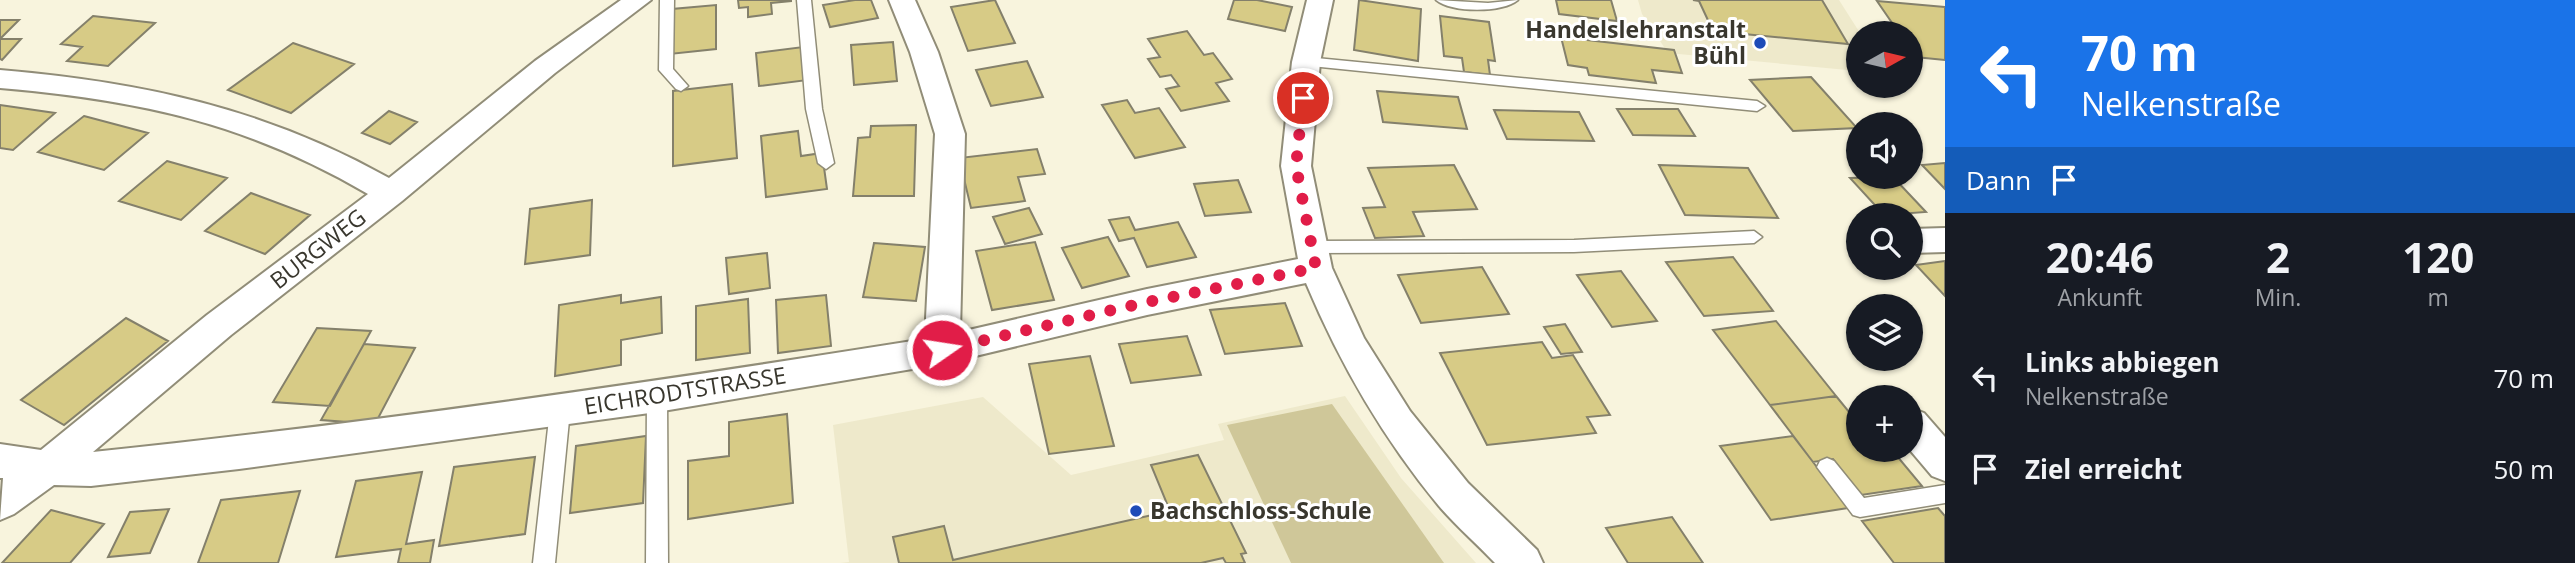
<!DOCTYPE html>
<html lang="de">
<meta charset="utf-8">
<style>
body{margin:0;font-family:"Open Sans",sans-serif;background:#20242c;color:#f1f3f6;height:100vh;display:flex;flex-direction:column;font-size:26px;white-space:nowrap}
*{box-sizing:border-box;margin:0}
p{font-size:23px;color:#9ea1a6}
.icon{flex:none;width:38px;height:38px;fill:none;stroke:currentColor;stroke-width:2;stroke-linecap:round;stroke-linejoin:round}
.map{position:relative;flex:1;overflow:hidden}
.panel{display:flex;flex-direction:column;background:#171b24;width:630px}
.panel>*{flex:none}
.guide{background:#1a73e8;color:#fff;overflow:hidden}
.needle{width:46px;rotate:82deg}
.fabs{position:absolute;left:1846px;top:21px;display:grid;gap:14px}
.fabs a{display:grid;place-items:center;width:77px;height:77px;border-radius:50%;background:#171b24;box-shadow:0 2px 5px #0004;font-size:35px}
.pin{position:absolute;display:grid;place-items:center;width:60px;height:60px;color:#fff;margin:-30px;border:4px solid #fff;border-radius:50%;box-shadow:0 2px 7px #0007}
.me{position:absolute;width:77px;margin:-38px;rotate:77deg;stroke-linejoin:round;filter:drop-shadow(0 0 5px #0008)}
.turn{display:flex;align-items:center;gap:24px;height:147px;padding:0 21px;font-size:32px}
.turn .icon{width:91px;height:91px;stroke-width:2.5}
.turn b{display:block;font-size:49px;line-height:60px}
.then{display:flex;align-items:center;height:66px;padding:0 21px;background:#0003;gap:14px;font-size:26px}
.eta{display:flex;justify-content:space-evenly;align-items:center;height:119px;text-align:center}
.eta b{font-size:42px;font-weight:700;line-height:49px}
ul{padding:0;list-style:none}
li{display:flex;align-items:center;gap:21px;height:91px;padding:0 21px}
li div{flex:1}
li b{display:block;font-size:26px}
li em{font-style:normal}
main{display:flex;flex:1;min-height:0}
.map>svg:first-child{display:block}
</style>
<main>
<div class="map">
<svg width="1945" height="563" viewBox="0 0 1945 563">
<rect width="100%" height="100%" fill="#f8f4dd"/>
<path fill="#eee9cb" d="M1638 0H1839L1860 33 1858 71 1668 53 1642 14Z
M1345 396 1401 478 1476 563H840L849 562 833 425 983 397 1071 475 1224 440 1218 424Z"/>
<path fill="#cfc799" d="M1332 404 1444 563H1291L1227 425Z"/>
<path fill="#d7cb86" stroke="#84806b" stroke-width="2" d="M738 0H791V1L771 3 772 14 748 17V7L739 8Z
M855 0H871L878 18 830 27 823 5Z
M995 0 1015 43 968 51 951 7Z
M1234 0H1257L1292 7 1285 31 1228 19Z
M1359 0 1421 9 1418 61 1354 50Z
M1556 0H1611L1617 21 1559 14Z
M1693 0H1822L1848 44 1713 31 1699 1Z
M1877 1 1945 7V60L1915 57 1911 52V33H1899Z
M716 5V49L670 54 672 9Z
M93 16 155 23 108 66 67 61 82 47 61 44Z
M1440 16 1489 22 1495 61 1488 60 1490 75 1464 72 1462 58 1444 56Z
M0 20H19L0 39H21L2 60 0 59Z
M1187 31 1204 55 1213 53 1232 79 1216 83 1229 101 1181 111 1166 89 1179 86 1171 75 1160 77 1148 59 1160 57 1148 39Z
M1561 37 1674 50 1682 73 1652 70 1656 83 1589 75 1587 68 1568 65Z
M893 42 897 81 854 85 851 45Z
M293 43 354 64 291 113 228 90Z
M803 47 808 80 759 86 756 53Z
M1027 61 1043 97 991 106 976 70Z
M1811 77 1857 128 1793 131 1750 80Z
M732 84 737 158 673 166V91Z
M1377 91 1458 97 1467 129 1383 122Z
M1127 100 1135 113 1159 108 1185 147 1135 158 1102 105Z
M0 105 55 113 13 150 0 148Z
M1617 109H1678L1695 136 1633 135Z
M1494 110 1579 112 1594 141 1507 139Z
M389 111 417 122 390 144 362 133Z
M84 116 148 133 104 170 38 152Z
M916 125 914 196H853L858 138 870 137 871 126Z
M798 131 801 156 822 153 827 189 766 197 761 136Z
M1037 149 1045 174 1018 177 1025 201 971 208 959 158Z
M167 161 227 178 181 220 119 201Z
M1945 163V189L1922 165Z
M1454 165 1477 209 1413 212 1424 236 1375 238 1363 208 1385 207 1368 168Z
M1659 165 1748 168 1778 218 1685 215Z
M1893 177 1926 212 1884 215 1850 178Z
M1238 180 1251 212 1205 216 1194 184Z
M251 193 310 215 265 254 205 231Z
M592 200 590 255 525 264 530 209Z
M1029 208 1042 234 1005 244 993 217Z
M1129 217 1135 230 1178 222 1196 257 1147 267 1134 238 1119 241 1109 220Z
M1108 237 1129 276 1082 288 1062 248Z
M1035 242 1054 300 992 310 976 251Z
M874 243 925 247 916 301 863 297Z
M767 253 770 288 729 294 726 258Z
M1733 257 1773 311 1704 316 1666 262Z
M1945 261V296L1916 265Z
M1482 267 1509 314 1421 323 1398 275Z
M1621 271 1657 321 1612 327 1577 275Z
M621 295V303L661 297 662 333 621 340V365L555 376 559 305Z
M826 295 831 346 778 353 776 300Z
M748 299 750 353 696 360V306Z
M1285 303 1302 346 1225 354 1210 310Z
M126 318 168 341 64 425 21 400Z
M1776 321 1836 396 1770 405 1713 330Z
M1565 324 1582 352 1561 354 1544 327Z
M317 328 371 331 330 406 273 402Z
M1187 336 1201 375 1131 383 1119 344Z
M1542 342 1552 358 1573 355 1610 415 1587 417 1596 433 1487 445 1440 353Z
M364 344 415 348 375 424 321 420Z
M1090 356 1114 446 1049 454 1029 364Z
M1836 396 1853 417 1858 416V450H1892L1922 486 1861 495 1833 459 1813 462 1770 405Z
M787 414 793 503 688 519V461L729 456V422Z
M646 436 643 503 570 513 576 446Z
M1793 436 1813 462 1848 508 1771 520 1720 446Z
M1198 455 1246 553 1241 554 1245 563H1226L1223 558 1201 563H899L893 537 944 526 953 560 1170 511 1151 465Z
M535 457 525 534 439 546 454 467Z
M422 472 406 544 434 540 430 563H398L401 549 336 557 356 481Z
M300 491 278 563H198L221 500Z
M1938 508 1945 516V563H1894L1862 521Z
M169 509 150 553 108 557 130 512Z
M51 510 104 524 70 563H2Z
M1672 517 1703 563H1628L1606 528Z"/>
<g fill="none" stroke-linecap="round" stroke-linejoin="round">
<defs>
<path id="service" d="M660 0H674L673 69 688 86 681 91 676 89 659 70Z
M797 0H811L822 109 834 163 826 169 818 163 806 109Z
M1436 0 1488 3 1518 0C1502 13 1452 13 1436 0Z
M1306 57 1757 101 1765 106 1757 111 1301 65 1299 62Z
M1754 231 1762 237 1754 243 1574 252 1312 253 1303 247 1312 241 1574 240Z
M657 389 664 391 667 397 668 563H646L647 397 650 391Z
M560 402 567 404 570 410 555 563H533L550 410 553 404Z
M1827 458 1834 461 1864 498 1945 485V503L1860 517 1853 515 1817 467 1820 461Z"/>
<path id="minor" d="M621 0H651L555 73 402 201 231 335 93 452C372 423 649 383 925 339L935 134 910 52 889 0H915L938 52 965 134 960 332 1147 289 1298 259 1281 166 1292 62 1307 0H1333L1320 62 1311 166 1332 268 1364 338 1410 411 1468 483 1537 550 1543 563H1495C1477 544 1456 526 1439 506 1383 438 1340 364 1306 283L1147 315 942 364 657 412 239 469 91 486 54 485 14 514 0 520 3 478H0V444L41 450 207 315 368 194C247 123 139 100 0 88V70C141 82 264 108 389 178L535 61Z
M1945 228V252L1911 253V229Z
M1911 408 1924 413 1945 437V481L1932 476 1910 450Z"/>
</defs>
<use href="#service" stroke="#918d78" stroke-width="3"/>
<use href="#minor" stroke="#918d78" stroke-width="4"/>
<use href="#service" fill="#fff" fill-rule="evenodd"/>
<use href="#minor" fill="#fff" fill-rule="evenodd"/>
</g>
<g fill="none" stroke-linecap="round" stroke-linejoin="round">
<path stroke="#e11d48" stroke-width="12" stroke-dasharray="0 21.6" d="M942 350 1147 302 1316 268 1296 166 1303 98"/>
</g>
<g fill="#1d4bb8" stroke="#fff" stroke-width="2.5">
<circle cx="1760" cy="43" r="7"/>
<circle cx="1136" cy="511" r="7"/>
</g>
<g text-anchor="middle" stroke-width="6" stroke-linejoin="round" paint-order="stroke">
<g font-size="23" font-weight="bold" fill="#39372e" stroke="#fff" text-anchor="end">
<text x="1746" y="38">Handelslehranstalt<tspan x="1746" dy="26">Bühl</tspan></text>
<text x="1150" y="519" text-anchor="start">Bachschloss-Schule</text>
</g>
<g font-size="23" fill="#39372e" stroke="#fff">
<text transform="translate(318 249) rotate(-38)" y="8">BURGWEG</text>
<text transform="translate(685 391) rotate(-9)" y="8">EICHRODTSTRASSE</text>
</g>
</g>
</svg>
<div class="fabs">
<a><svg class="needle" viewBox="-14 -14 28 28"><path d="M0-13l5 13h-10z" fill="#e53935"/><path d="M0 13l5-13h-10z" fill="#9ea1a6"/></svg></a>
<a><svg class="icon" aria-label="sound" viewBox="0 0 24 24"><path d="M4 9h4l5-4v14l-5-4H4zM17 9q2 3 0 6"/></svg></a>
<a><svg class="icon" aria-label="search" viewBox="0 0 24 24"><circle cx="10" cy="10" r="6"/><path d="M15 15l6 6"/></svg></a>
<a><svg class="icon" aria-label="layers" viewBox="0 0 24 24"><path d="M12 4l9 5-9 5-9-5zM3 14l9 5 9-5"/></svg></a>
<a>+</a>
</div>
<div class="pin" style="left:1303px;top:98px;background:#d93025"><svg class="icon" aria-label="arrive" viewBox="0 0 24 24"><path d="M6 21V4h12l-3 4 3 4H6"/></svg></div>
<svg class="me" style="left:942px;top:350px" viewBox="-20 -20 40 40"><circle r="17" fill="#e11d48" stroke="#fff" stroke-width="3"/><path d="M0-11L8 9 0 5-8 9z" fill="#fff"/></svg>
</div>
<section class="panel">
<div class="guide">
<div class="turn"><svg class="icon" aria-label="left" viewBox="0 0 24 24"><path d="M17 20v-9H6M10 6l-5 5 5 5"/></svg><div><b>70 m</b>Nelkenstraße</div></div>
<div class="then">Dann<svg class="icon" aria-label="arrive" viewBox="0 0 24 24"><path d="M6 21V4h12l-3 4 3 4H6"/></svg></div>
</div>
<div class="eta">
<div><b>20:46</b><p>Ankunft</p></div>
<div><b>2</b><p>Min.</p></div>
<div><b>120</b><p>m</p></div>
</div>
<ul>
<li><svg class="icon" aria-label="left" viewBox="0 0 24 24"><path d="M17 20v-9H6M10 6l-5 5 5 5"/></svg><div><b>Links abbiegen</b><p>Nelkenstraße</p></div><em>70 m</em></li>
<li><svg class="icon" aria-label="arrive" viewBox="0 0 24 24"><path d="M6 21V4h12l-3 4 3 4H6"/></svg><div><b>Ziel erreicht</b></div><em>50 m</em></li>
</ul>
</section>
</main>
